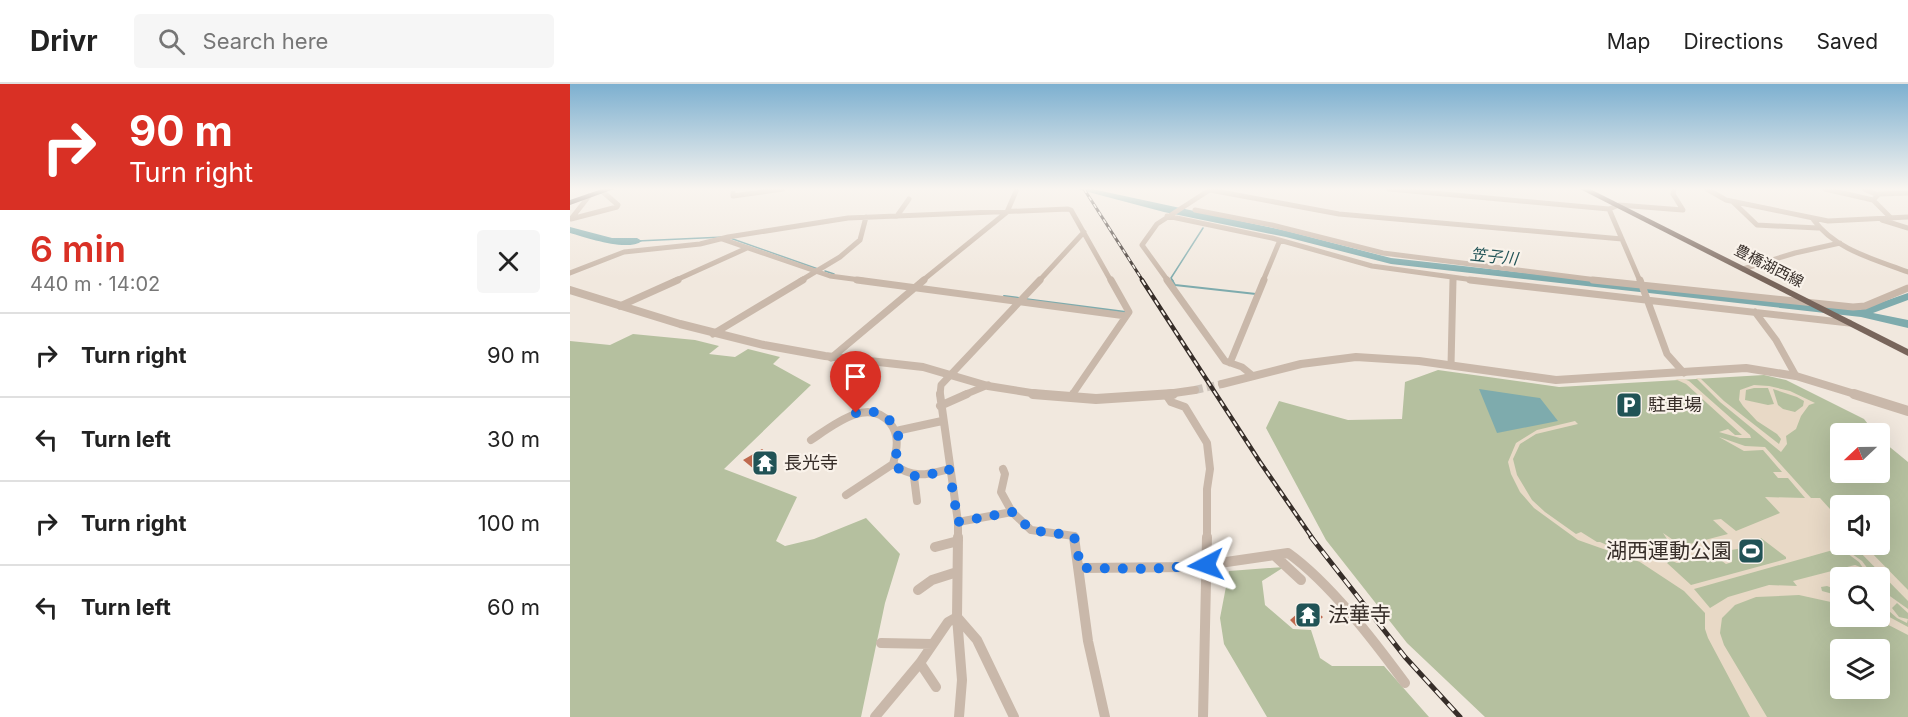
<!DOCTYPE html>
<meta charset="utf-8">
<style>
body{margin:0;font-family:Inter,"Noto Sans JP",sans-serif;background:#f6f6f6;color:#222;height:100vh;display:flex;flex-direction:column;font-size:22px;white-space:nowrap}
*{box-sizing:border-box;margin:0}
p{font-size:20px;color:#767676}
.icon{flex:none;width:33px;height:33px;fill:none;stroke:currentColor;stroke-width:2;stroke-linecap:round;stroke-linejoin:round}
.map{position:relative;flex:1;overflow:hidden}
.details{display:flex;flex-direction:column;background:#fff;width:570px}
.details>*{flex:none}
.hud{background:#d93025;color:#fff;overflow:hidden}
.needle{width:39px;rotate:248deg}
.buttons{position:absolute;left:1260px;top:339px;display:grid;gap:12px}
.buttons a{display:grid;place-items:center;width:60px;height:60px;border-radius:6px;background:#fff;box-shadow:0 6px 24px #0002;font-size:30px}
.pin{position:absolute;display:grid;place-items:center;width:51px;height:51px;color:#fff;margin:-62px -26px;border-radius:50% 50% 50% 0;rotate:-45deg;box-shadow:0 0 6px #0007}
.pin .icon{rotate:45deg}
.me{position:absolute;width:66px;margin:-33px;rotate:266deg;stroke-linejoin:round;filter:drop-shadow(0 0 4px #0008)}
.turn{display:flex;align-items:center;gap:21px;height:126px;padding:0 30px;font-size:27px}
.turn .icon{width:78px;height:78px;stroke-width:2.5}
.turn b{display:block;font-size:42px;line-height:51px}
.round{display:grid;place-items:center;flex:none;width:63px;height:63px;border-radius:6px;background:#f6f6f6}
.head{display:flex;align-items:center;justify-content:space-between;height:102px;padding:0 30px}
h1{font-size:36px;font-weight:600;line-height:45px;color:#d93025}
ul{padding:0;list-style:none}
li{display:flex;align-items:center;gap:18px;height:84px;padding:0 30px;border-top:2px solid #e0e0e0}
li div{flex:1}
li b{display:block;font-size:22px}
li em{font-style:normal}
header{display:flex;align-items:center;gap:36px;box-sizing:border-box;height:84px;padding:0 30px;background:#fff;border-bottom:2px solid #e0e0e0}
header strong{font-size:28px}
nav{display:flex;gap:33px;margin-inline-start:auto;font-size:21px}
.search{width:420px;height:54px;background:#f6f6f6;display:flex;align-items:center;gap:15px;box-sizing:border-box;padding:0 21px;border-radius:6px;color:#767676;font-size:22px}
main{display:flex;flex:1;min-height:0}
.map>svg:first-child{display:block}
</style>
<header>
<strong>Drivr</strong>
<div class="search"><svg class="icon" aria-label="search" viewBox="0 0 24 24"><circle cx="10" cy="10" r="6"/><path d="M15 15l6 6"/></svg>Search here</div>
<nav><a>Map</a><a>Directions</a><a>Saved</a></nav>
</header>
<main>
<section class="details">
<div class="hud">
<div class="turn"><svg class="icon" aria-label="right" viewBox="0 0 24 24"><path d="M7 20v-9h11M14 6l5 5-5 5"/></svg><div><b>90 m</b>Turn right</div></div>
</div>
<div class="head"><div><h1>6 min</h1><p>440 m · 14:02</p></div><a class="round"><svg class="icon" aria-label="close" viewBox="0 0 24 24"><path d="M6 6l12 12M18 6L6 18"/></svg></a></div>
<ul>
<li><svg class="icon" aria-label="right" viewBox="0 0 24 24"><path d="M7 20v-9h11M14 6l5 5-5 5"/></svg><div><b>Turn right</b></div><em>90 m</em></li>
<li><svg class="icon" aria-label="left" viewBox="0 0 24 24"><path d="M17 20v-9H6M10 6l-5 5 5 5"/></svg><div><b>Turn left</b></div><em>30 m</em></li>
<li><svg class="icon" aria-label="right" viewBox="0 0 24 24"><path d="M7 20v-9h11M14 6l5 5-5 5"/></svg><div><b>Turn right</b></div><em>100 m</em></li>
<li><svg class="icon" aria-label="left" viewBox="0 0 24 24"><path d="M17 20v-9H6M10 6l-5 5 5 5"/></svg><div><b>Turn left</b></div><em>60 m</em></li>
</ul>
</section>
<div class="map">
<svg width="1338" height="633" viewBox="0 0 1338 633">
<rect width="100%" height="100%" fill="#f1e8de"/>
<path fill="#b5c09f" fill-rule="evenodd" d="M63 250 125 256 149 262 139 270 165 273 178 265 210 273 203 280 241 301 154 385 227 413 206 457 215 462 244 455 296 434 330 470 315 519 291 633H0V257L40 261Z
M868 286 989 303 1194 291 1216 296 1294 335 1305 349 1270 350V388H1310V355L1338 378V633H915L837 559 756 456 696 344 709 317 778 336 832 335 835 298ZM1270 422H1310V460H1270ZM1270 494H1310V532H1270ZM1270 566H1310V604H1270Z
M714 483 692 497 695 521 723 545 741 546 750 574 762 582H814L859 633H697L654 560 650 534 659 487Z"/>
<path fill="#e8d9c6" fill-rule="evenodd" d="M1126 294H1130L1154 317 1209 360 1211 355 1207 350 1187 337 1173 322 1169 316 1170 306 1184 301 1199 302 1220 307 1245 319 1239 321 1231 332 1226 345 1216 352 1217 360 1211 368 1150 318ZM1184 304H1198L1204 320 1198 321 1175 316 1176 306ZM1203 305 1227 313 1234 317 1233 322 1225 328 1213 325 1208 321Z
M1105 295H1114L1119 297 1180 351 1181 354H1170L1149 348 1158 345 1165 351H1172L1116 300Z
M1005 337 1008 340 966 350 950 360 943 375 947 391 962 416 975 428 1006 450 1011 448 1027 458H1030L1055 469 1101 461 1093 449 1112 462 1158 450 1143 436 1151 435 1166 447 1210 429 1195 413 1235 414 1218 394H1208L1203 388H1212L1193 366 1174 367 1149 353 1175 362 1195 363 1241 414H1250L1270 436V448L1264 445 1261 448 1272 463 1292 477 1304 493H1280L1284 491 1299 493 1287 484 1273 488 1277 492 1268 494 1270 496V507L1257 502 1251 503 1252 507 1270 512V520L1229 511 1186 513 1165 521 1152 534 1150 549 1154 561 1197 633H1180L1138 554 1135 545V529L1114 507 1070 478 1008 456 964 424 950 408 941 390 938 378 946 359 967 346ZM1191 454 1216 473V475L1121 501 1097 479 1100 476 1107 479 1139 472 1148 474 1156 480 1162 478 1159 473 1161 466 1185 462ZM1270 464 1289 478 1293 484 1285 481 1223 497 1227 502 1199 501 1158 513 1140 524 1124 505Z
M1283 461H1294L1338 506V517Z
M1310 505 1338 525V529L1327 519 1322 524 1329 533 1338 535 1337 539 1327 534 1311 520 1312 529 1338 543V551L1303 533 1310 532Z"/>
<path fill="#7eabad" d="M909 305 970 314 988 337 927 349Z"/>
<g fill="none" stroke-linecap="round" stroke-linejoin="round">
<path stroke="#7eabad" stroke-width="1.5" d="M160 154 248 185
M67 157 154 153
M255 187 264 190
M603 197 601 194 633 144"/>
<path stroke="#7eabad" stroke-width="2" d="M602 196 605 201 686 210
M434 212 449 214
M455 215 556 228"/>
<path fill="#7eabad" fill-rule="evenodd" d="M507 105H522L717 147 821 174 1289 226 1338 209V216L1303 229 1338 236V244L1291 233 821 180 716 153 594 128Z
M0 143 42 154H67L72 157C57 168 18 154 0 149Z"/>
</g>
<path fill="#bf694e" d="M192 365 204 374 197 375 206 382 190 390 173 376Z
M735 518 749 526 747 528 753 533 742 543 733 536 726 542 720 536 728 529 725 527Z"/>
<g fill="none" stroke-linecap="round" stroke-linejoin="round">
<path stroke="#ccc3ba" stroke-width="8" stroke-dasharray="8 4" stroke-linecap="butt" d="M625 306 652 300"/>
<path stroke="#c9b8aa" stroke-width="5" d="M819 105 1039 125 1049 121 1113 126 1103 110 1104 105
M1137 105 1156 116 1258 137 1338 133
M1255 105 1303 116 1320 133
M1294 105 1308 111
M640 106 769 130 1052 155
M163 109V112L213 105
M19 112 1 135 47 123 48 121 33 108
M1303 116 1309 110 1338 109
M1163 118 1187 141 1248 144
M1039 125 1070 197
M625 126 702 141 813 169 1035 197
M327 132 339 115
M597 132 702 154 802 182 911 197
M1243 135C1265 166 1304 175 1338 188
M1312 136 1338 144
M152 155 260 192 298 197
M1173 185 1225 169 1270 159
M0 189 54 168 130 160 158 153 278 134 498 125 501 126 541 197
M104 197 177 164
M230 197 270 173 290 156 296 133
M352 197 437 128 447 105
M469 197 514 148
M598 197 572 161 587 140 641 105
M693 197 710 156
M883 197V194"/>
<path stroke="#c9b8aa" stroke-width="7" d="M287 196 556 232
M597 196 655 277 672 283 683 292
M900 196 1279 239
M1023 196 1283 223 1295 222 1338 204
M1070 196 1097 270 1114 289
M50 222 108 196
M1185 228 1206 256 1226 292
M143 250 233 196
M261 274 354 196
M660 279 694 196
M881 281 883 196
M370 311 371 301 470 196
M394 311 418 301
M502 311 559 228 541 196"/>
<path stroke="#c9b8aa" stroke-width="8" d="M370 310 388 438V455
M502 312 503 310
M597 312 601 318 615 323 637 359 640 385 637 405V455
M370 322 397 310
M326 347 372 337
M241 356C262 342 298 312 320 339 330 351 327 366 323 380
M433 385 435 390 431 408 442 428
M344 393 347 417
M276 411 323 380C343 395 356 391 379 385
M388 438 442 428 461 446 504 452 505 455"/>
<path stroke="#c9b8aa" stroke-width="10" d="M388 453 387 533 392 596 389 633
M504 453 518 557 535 633
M365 463 388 457
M704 471 731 496
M511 484 622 483 718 469C760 499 804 557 835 599
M348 506 362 496 387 488
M387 533 407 556 444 633
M311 559 363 560
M350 579 366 603
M305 633 350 579 378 538 387 533
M633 633 637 453"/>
<path stroke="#c9b8aa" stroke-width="8" d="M0 206 110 240 194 261 255 272 353 283 418 302 474 311
M652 300 731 280 786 273 849 277 986 296 1176 284 1226 292 1288 311
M590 311 625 306"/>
<path stroke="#c9b8aa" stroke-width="10" d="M463 310 526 315 603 310
M1284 310 1338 327"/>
<path fill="#78655b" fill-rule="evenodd" d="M1010 105H1020L1338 265V272Z"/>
<path fill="#68564e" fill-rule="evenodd" d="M32 105H44L0 121V116Z"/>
<defs>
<path id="rail-far2" d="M514 105 573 197"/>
<path id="rail-far1" d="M572 196 690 378 743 455"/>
<path id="rail" d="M741 453 835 573 890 633"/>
</defs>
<use href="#rail-far2" stroke="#372e29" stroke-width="3"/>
<use href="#rail-far1" stroke="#372e29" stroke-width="4.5"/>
<use href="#rail" stroke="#372e29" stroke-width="5"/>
<use href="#rail-far2" stroke="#f9f2ea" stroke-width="1.5" stroke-dasharray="4.5" stroke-linecap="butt"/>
<use href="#rail-far1" stroke="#f9f2ea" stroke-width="2" stroke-dasharray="6" stroke-linecap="butt"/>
<use href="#rail" stroke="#f9f2ea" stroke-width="3" stroke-dasharray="9" stroke-linecap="butt"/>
</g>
<linearGradient id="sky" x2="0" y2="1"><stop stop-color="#7db0d0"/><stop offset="0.54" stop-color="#f9f5f0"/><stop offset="1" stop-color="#f9f5f0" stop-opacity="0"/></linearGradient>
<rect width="1338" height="194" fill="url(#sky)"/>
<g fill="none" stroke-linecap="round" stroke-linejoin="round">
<path stroke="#1a73e8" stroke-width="10" stroke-dasharray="0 18" d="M286 329C303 323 324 333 328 351 330 360 326 371 323 380 345 399 353 392 379 385L388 438 442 428 461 446 504 452 511 484 580 485 636 481"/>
</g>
<defs>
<symbol id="parking-square" viewBox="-11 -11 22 22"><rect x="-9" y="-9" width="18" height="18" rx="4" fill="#215356" stroke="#f9f2ea"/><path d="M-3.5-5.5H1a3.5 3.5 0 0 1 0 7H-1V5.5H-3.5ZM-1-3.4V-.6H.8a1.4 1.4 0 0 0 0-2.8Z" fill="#fff"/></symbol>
<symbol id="temple-square" viewBox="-11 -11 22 22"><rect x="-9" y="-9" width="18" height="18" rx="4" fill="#215356" stroke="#f9f2ea"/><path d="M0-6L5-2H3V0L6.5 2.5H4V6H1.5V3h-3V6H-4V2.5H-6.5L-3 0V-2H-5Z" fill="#fff"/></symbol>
<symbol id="stadium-square" viewBox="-11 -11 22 22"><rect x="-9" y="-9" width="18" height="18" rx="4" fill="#215356" stroke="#f9f2ea"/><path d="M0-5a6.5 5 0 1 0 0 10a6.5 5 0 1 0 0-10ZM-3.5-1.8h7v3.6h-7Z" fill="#fff"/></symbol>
</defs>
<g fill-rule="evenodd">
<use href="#parking-square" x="1044" y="306" width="30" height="30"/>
<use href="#temple-square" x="180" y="364" width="30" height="30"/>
<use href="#stadium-square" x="1166" y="452" width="30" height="30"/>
<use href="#temple-square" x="723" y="516" width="30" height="30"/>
</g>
<g text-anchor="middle" stroke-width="4.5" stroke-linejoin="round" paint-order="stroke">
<g font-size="15" fill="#372e29" stroke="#f9f2ea">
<text transform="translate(1199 182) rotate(27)" y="5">豊橋湖西線</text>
</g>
<g font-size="16" font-style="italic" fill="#215356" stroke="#f9f2ea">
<text transform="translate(924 172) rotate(6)" y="6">笠子川</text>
</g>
<g font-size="18" fill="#372e29" stroke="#f9f2ea" text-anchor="start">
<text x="1078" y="327">駐車場</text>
<text x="214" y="385">長光寺</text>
</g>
<g font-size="21" fill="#372e29" stroke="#f9f2ea" text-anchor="end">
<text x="1162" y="474">湖西運動公園</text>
<text x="758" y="538" text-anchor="start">法華寺</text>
</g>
</g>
</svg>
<div class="buttons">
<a><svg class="needle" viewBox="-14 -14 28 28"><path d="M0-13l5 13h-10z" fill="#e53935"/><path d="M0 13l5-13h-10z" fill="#767676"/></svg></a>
<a><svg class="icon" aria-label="sound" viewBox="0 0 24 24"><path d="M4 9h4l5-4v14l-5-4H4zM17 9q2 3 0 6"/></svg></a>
<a><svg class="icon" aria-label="search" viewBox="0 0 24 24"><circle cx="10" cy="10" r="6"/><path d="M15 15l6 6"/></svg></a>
<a><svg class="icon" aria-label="layers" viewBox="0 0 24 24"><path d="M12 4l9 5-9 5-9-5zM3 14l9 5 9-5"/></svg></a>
</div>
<div class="pin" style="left:286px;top:329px;background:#d93025"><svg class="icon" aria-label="arrive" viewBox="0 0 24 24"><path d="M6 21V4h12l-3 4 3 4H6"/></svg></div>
<svg class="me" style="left:636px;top:481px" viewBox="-20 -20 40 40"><path d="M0-17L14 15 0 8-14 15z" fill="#1a73e8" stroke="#fff" stroke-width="4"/></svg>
</div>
</main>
